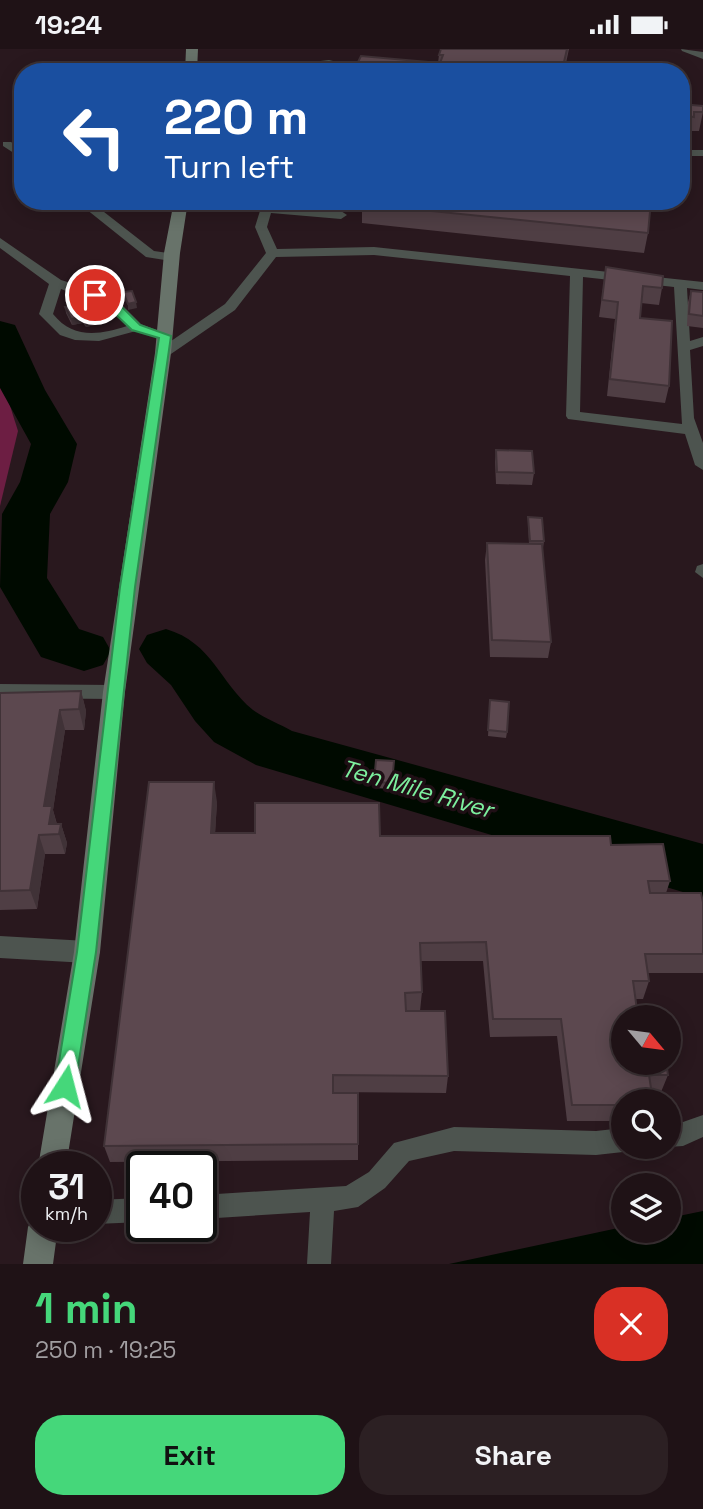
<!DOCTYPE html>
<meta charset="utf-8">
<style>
body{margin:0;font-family:"Space Grotesk",sans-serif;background:#2c2023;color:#f1f3f6;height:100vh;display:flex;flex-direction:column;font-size:26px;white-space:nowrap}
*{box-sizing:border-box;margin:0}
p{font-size:23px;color:#a19ea1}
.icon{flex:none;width:38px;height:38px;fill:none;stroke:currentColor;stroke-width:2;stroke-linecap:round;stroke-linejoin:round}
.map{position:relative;height:1215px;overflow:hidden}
.sheet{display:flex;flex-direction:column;background:#1f1216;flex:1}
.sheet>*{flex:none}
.banner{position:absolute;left:14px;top:14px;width:676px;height:147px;border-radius:28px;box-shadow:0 4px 18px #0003,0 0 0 2px #3c3235;background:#1a4fa0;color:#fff;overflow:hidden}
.needle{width:46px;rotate:119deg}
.buttons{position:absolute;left:611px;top:956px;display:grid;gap:14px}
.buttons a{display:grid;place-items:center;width:70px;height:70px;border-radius:50%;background:#1f1216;box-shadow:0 4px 18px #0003,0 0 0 2px #3c3235;font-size:35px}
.speed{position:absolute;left:21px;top:1102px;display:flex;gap:14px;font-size:35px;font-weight:700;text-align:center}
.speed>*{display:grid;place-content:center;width:91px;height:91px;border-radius:50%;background:#1f1216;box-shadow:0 4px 18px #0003,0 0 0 2px #3c3235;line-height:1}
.speed small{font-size:18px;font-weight:400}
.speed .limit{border:4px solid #111;border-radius:10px;background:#fff;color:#111}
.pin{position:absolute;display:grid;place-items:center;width:60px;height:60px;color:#fff;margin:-30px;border:4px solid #fff;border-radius:50%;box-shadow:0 2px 7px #0007}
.me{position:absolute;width:77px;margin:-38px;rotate:9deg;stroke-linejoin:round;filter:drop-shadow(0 0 5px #0008)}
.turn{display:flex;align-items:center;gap:24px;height:147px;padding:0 35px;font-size:32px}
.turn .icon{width:91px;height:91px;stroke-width:2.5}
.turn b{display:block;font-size:49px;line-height:60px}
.round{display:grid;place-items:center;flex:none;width:74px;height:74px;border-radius:28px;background:#2c2023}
.overview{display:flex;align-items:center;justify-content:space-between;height:119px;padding:0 35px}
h1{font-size:42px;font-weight:800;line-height:52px;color:#45d77a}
.action{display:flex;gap:14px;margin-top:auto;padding:14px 35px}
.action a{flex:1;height:80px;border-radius:28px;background:#45d77a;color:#111;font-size:28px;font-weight:800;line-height:80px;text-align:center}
.action a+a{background:#2c2023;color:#f1f3f6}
.status{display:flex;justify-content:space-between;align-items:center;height:49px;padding:0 35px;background:#1f1216;direction:ltr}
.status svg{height:19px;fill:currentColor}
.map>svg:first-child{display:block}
</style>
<div class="status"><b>19:24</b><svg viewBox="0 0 49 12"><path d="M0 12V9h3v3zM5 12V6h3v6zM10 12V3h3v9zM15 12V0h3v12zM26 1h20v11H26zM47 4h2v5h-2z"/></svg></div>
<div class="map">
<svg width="703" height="1215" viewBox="0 0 703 1215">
<rect width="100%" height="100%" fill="#29181e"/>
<path fill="#6d1e43" d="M0 325 18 382 0 457Z"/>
<path fill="#000a00" d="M703 1162V1215H449L623 1178V1181H668L669 1169Z"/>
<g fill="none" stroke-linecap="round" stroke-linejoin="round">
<path fill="#000a00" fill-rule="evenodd" d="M0 272 15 276 45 341 77 395 68 433 50 465 47 529 79 580 103 588 111 602 103 616 84 622 41 608 0 538 2 465 20 433 31 395 0 339Z
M166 580C213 594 219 633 253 661 264 669 280 675 292 682L703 795V849L256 716 214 693 195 672 171 636 147 614 139 600 147 586Z"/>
<path fill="#4d544f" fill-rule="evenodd" d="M681 0 703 3V10L682 2Z
M329 11 333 12V16L284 23 287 16Z
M3 93H11L23 101V110L3 97Z
M681 101H703V107H681Z
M76 152H90L154 202 175 205 177 208 171 212 146 208Z
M263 152H275L273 157 341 162 347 166 341 170 271 164 267 178 277 200 374 198 703 233V241L687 239 690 292 703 288V297L690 301 694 369 703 394V421L695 416 685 385 568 370 566 367 570 227 374 206 276 208 235 261 168 307H158V301L225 255 266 204 255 178ZM583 228 674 238 682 375 580 363Z
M0 189 61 231 100 243 118 252 141 275 172 287 165 291 136 282 99 292 75 291 60 286 39 265 49 235 0 199ZM61 240 108 258 127 277C99 286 73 290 53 265Z
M703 515V529L695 523 697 517Z
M0 635 114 636 120 638 123 643 120 648 114 650 0 649Z
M703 1066V1088L683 1097 668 1098 667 1097 668 1074 683 1073Z
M454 1078 596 1082 623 1079V1097H632L623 1103 596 1106 454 1102 409 1112 385 1139 358 1158 334 1162 331 1215H307L310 1163 201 1170V1146L346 1137 369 1123 394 1094Z
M142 1149V1173L96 1175V1151Z"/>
<path fill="#4d544f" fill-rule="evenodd" d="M0 887 87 892 96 895 100 903 96 911 87 914 0 909Z"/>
<path fill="#68736a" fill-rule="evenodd" d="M186 0H198L197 23H185Z
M174 152H188L180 204 171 304 125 643 100 903 66 1118H38L74 903 103 643 155 304 164 204Z
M37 1166V1178H58L53 1215H23L28 1178 33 1168Z"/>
</g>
<path fill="#4f3e44" d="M441 0H569L566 14H438L439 6Z
M681 55 703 63 699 82H691L690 87 681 86Z
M362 155 648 184 644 204 362 174Z
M606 218 662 239 659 256 641 254 640 269 669 337 665 354 607 347 615 270 599 268Z
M691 242 703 243V279L687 277 688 253Z
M65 258 103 263 104 269 94 271 95 276 86 278 83 274 72 276 66 264Z
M496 401 534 424 532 436 496 435 495 413Z
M528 468 544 492 543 499H542L551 593 548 609 490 608 485 511 487 494 529 495 528 475Z
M81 642 86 662 84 681H65L53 761 57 775H61L67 794 65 805H45L37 860 0 861V644Z
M490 651 507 683 506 689 488 687Z
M376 711 394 712 392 740 374 739Z
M217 753 215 784 380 787 611 796 670 832 666 844 703 853V924H648L649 932 643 950H636L623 1013 668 1026 661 1043H651L623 1052V1072H567L557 987 490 988 483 912H421L422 943 420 962 448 1027 446 1044 333 1043 358 1044V1111L110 1113 104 1097Z"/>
<path fill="#403237" d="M136 253 137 259 128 261V255Z
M103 263 104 269 94 271 95 276 86 278 85 272 92 266Z
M82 268 83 274 72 276 71 270Z
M81 642 86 662 84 681 79 660Z
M60 661 65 681 53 761 57 777 52 785 44 757Z
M214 733 217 753 214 803 211 784Z
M61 775 67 794 65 805 59 785Z
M39 786 45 805 37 860 30 841Z"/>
<path fill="#5c484f" stroke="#403237" stroke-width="2" d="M441 0H567L564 13 671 23H353L361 7 440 14 443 6H439Z
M681 24H683L681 54Z
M681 55 703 57V63H694V68L681 66Z
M363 152H651L648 184 362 155Z
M606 218 663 227 662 239 643 237 640 269 672 272 669 337 610 330 618 253 602 251Z
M132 242 136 253 128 255 123 243Z
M691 242 703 243V267L689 265Z
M97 251 103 263 92 266 94 270 85 272 82 268 71 270 65 258Z
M496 401 532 402 534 424 497 423Z
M528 468 542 469 544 492H530Z
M487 494 542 495 551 593 492 591Z
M81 642 79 660 60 661 44 757H52L49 775H61L59 785 39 786 30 841 0 842V644Z
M490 651 509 653 507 683 488 681Z
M376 711 394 712 392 734 374 733Z
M149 733H214L211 784H255V754H379L380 787H610L611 796 663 795 670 832H648L650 844H701L703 853V905H645L649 932H633L638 968H623V1013H666L668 1026H649L653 1052H623V1056H572L561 970H493L486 893 420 894 422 943 405 944 406 962H445L448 1027 333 1026V1044H358V1095L104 1097Z"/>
<path fill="#45d77a" stroke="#2d8c4f" stroke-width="2" d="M95 242 117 253 140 276 171 287 135 538 96 903 75 1037 72 1044 65 1047 58 1044 55 1037 77 903 120 538 159 289 132 281 108 258 91 248 89 246Z"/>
<g text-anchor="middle" stroke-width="7" stroke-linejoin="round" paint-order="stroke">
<g font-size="24" font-style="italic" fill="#7def9e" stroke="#1f0f15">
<text transform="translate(417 740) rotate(16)" y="8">Ten Mile River</text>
</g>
</g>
</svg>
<div class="buttons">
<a><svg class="needle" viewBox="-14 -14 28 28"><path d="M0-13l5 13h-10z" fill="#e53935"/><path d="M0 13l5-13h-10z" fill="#a19ea1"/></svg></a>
<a><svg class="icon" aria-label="search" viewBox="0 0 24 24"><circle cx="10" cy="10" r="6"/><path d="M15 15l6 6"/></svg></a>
<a><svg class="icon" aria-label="layers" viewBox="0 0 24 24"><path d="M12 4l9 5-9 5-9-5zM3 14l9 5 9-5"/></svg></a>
</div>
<div class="speed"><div>31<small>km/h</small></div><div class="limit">40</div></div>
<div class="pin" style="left:95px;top:246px;background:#d93025"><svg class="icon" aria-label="arrive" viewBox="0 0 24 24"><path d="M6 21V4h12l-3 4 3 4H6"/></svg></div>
<svg class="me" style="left:65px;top:1037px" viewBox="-20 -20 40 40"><path d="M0-17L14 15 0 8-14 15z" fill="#45d77a" stroke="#fff" stroke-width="4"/></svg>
<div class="banner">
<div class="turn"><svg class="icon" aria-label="left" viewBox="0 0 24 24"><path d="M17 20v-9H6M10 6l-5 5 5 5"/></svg><div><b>220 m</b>Turn left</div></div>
</div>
</div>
<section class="sheet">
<div class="overview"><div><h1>1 min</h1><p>250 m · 19:25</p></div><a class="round" style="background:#d93025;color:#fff"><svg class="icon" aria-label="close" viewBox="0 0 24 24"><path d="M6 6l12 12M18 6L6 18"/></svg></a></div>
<div class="action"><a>Exit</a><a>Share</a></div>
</section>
